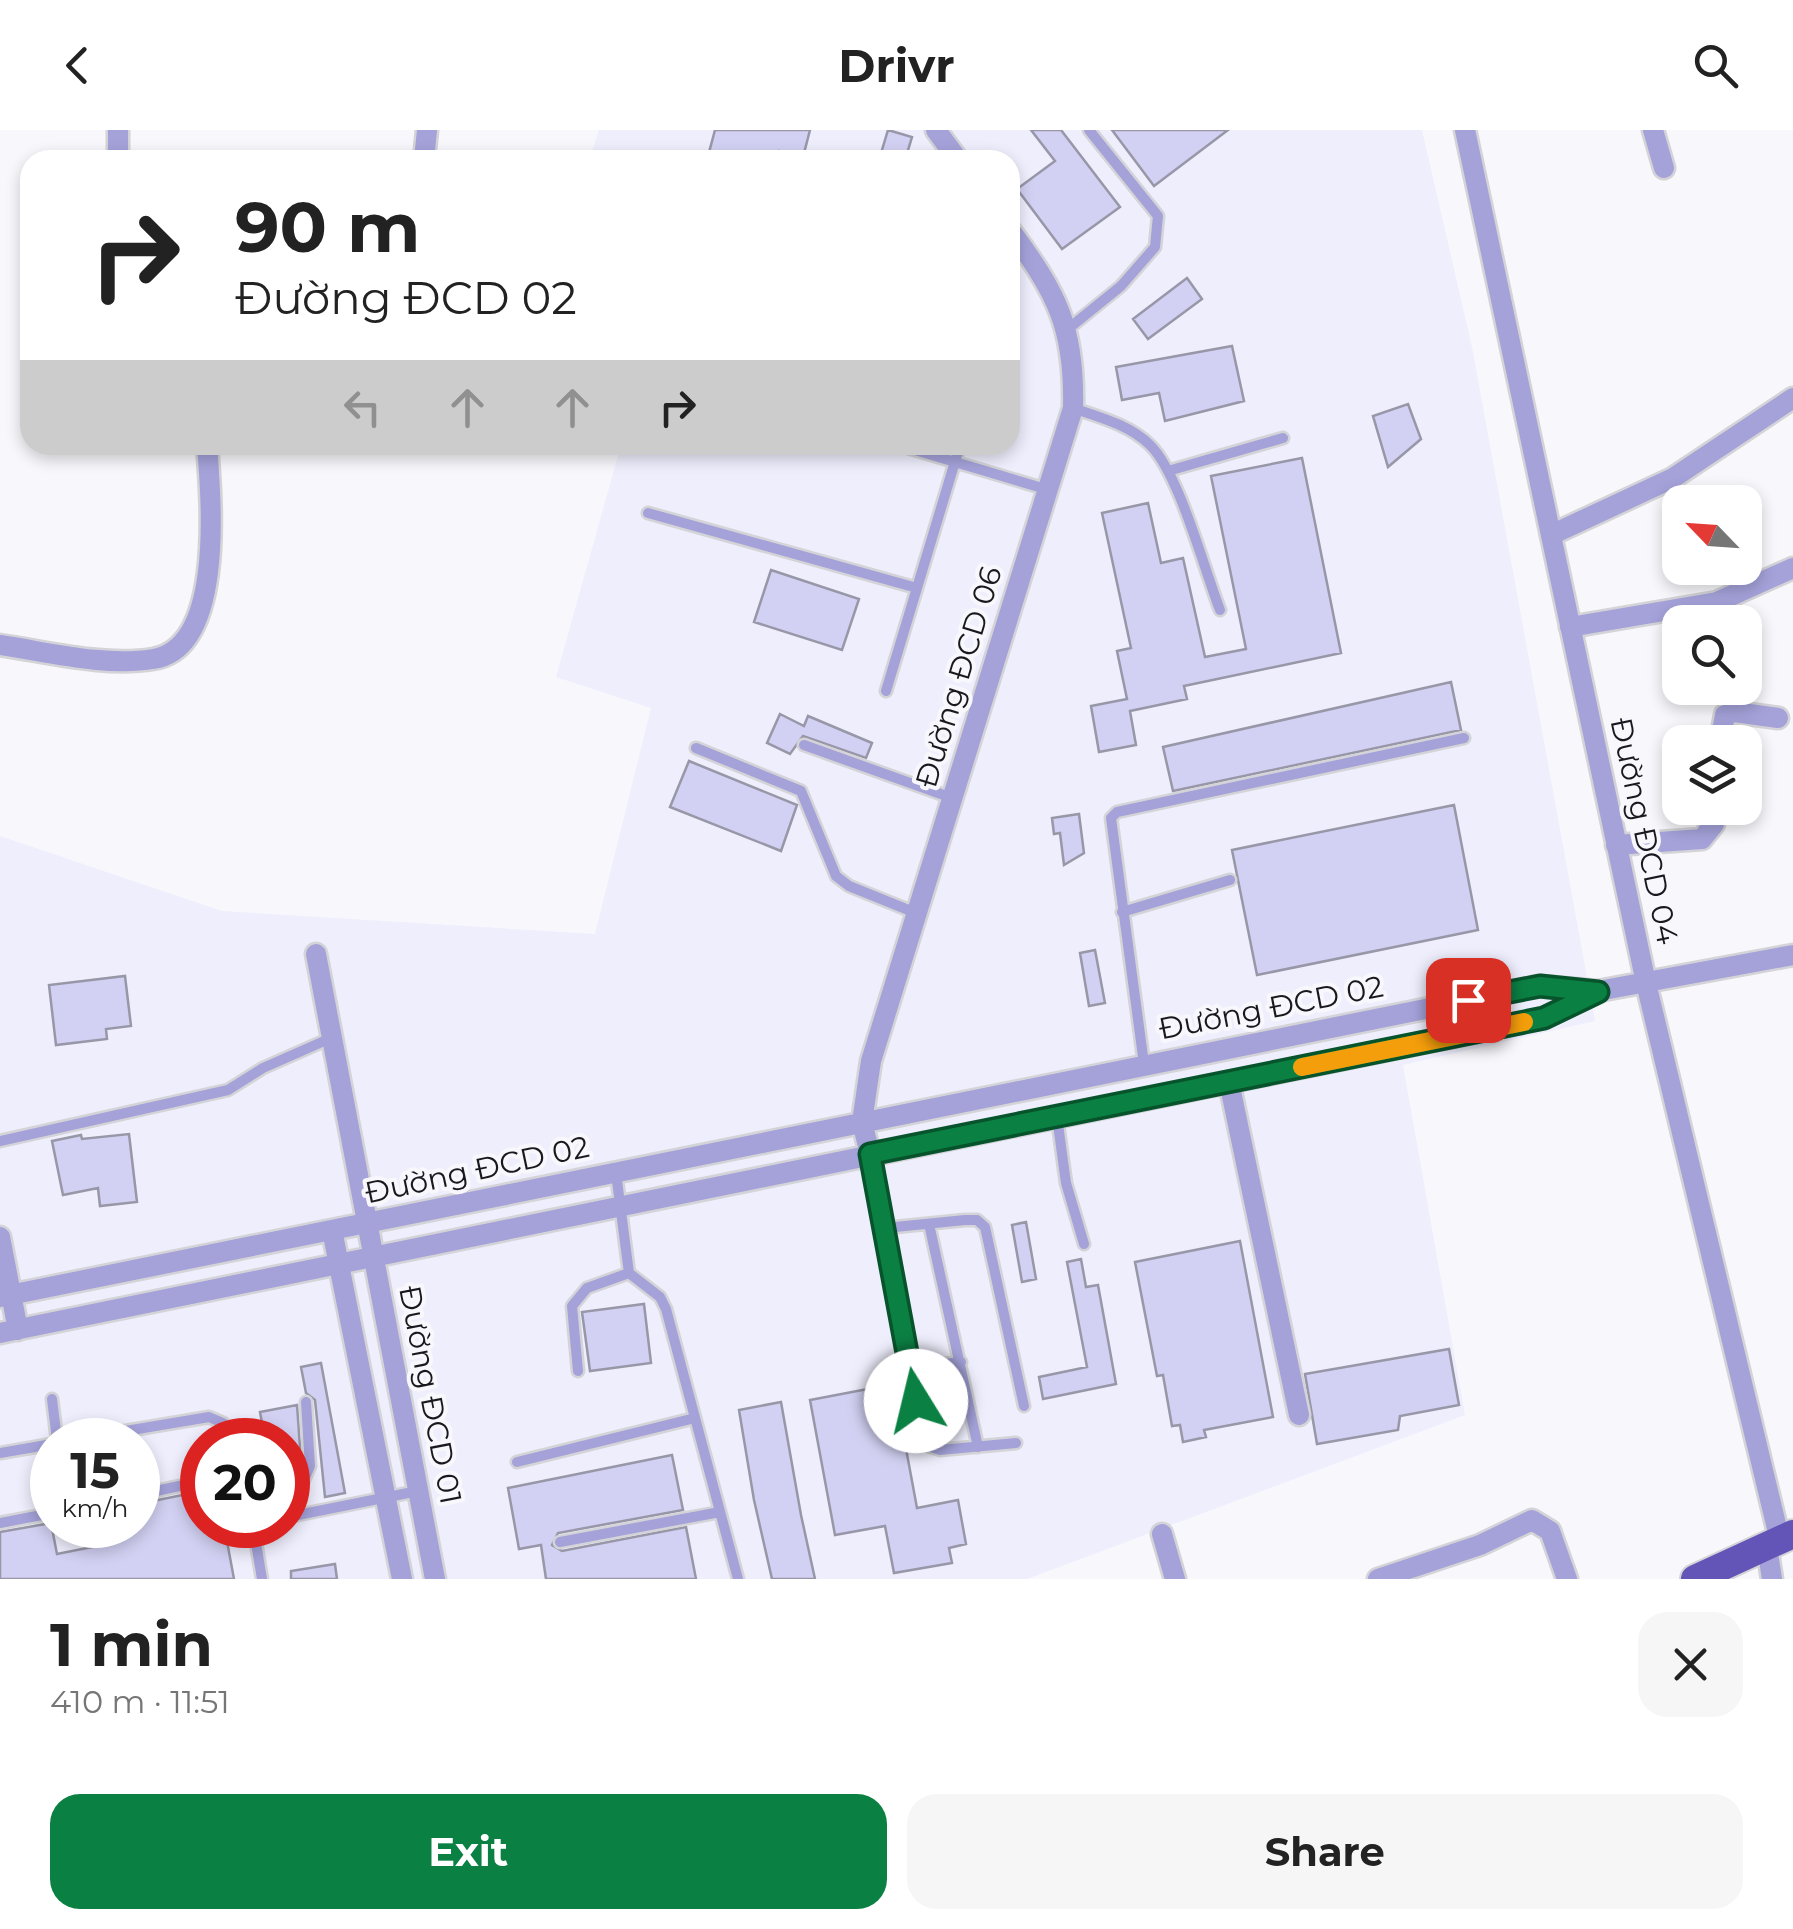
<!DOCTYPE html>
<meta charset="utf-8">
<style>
body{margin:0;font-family:Montserrat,sans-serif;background:#f6f6f6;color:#222;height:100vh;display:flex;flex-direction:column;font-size:38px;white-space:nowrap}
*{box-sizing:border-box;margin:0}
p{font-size:32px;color:#767676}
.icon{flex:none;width:55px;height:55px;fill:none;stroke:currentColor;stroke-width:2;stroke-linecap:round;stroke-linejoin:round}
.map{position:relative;height:1449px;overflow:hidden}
.drawer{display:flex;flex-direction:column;background:#fff;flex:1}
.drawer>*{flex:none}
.banner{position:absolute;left:20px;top:20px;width:1000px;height:305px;border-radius:30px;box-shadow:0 5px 15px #0003;background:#fff;color:#222;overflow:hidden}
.needle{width:65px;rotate:295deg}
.controls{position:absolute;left:1662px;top:355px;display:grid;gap:20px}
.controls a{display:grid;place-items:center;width:100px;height:100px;border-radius:20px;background:#fff;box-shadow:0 5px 15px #0003;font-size:50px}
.speed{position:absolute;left:30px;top:1288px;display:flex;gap:20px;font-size:50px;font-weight:700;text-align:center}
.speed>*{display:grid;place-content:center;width:130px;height:130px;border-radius:50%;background:#fff;box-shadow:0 5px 15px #0003;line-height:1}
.speed small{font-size:25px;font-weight:400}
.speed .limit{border:15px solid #d22;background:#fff;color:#111}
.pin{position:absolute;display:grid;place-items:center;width:85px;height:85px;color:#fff;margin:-42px;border-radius:20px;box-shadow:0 5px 15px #0006}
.me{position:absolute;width:110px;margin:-55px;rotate:351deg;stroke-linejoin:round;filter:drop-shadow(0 0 8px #0008)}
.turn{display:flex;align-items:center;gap:35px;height:210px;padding:0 50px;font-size:45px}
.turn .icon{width:130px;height:130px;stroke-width:2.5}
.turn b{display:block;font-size:70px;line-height:85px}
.lanes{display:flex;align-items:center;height:95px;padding:0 50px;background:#0003;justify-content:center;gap:50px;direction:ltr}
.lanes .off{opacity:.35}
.round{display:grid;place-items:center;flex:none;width:105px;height:105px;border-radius:30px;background:#f6f6f6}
.headline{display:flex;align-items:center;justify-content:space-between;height:170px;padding:0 50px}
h1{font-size:60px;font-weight:700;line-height:75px}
.cta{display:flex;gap:20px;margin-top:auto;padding:20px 50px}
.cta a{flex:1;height:115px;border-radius:30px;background:#0b8043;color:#fff;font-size:40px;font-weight:700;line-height:115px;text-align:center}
.cta a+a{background:#f6f6f6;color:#222}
header{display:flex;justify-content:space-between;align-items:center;height:130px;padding:0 50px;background:#fff;font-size:45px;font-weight:700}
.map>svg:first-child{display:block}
</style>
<header><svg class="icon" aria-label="back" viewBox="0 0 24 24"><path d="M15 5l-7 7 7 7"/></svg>Drivr<svg class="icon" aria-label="search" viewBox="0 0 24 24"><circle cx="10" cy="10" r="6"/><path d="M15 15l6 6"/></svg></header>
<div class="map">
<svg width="1793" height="1449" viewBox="0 0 1793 1449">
<rect width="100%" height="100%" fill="#f8f8fc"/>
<path fill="#eeeefd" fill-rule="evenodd" d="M599 0H1422L1472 217 1595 891 1403 935 1465 1285 1027 1449H0V706L222 781 595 804 651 578 556 547 621 315H1010V30H589ZM52 1310H138V1395H52ZM202 1310H288V1395H202Z"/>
<path fill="#d2d1f3" stroke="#9797a8" stroke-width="2.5" d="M715 0H810L803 27 779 21 776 30H707Z
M888 0 912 7 905 30H879Z
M1031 0H1061L1120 77 1062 119 1017 59 1055 31Z
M1112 0H1228L1154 56Z
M1187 148 1202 169 1148 209 1133 189Z
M1232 216 1244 271 1165 291 1159 263 1122 270 1116 237Z
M1408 274 1421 309 1388 337 1373 286Z
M1302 328 1341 523 1184 556 1187 569 1130 581 1136 615 1099 622 1091 576 1127 569 1117 521 1131 518 1102 383 1148 373 1161 433 1183 428 1205 527 1246 519 1211 346Z
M771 440 859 469 842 520 754 492Z
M1451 552 1461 600 1173 661 1163 617Z
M780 584 804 596 808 586 872 613 866 628 803 606 790 624 767 613Z
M689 631 797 675 781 721 670 677Z
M1454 675 1478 800 1257 845 1232 720Z
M1079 684 1084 723 1064 735 1060 703 1054 704 1052 688Z
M1095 820 1105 873 1089 876 1080 823Z
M125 846 131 896 106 899 107 909 56 915 49 855Z
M129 1004 137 1072 100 1076 98 1058 63 1065 52 1011 81 1005 82 1009Z
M1026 1092 1036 1149 1022 1152 1012 1095Z
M1240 1111 1273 1287 1204 1300 1206 1307 1183 1312 1180 1295 1172 1296 1163 1245 1157 1246 1135 1132Z
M1081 1129 1086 1157 1098 1155 1116 1254 1043 1269 1039 1247 1087 1237 1067 1132Z
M644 1174 651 1233 590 1241 582 1182Z
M1449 1219 1459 1275 1400 1286 1398 1300 1317 1314 1305 1244Z
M321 1233 345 1363 325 1367 315 1270 306 1263 301 1237Z
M894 1254 917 1378 958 1370 966 1414 949 1418 952 1433 894 1443 885 1396 835 1405 810 1270Z
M781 1272 801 1385 815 1449H772L754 1370 739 1280Z
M297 1275 301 1332 288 1334V1310H265L260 1282Z
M672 1325 683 1380 558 1403 552 1415 562 1421 686 1397 696 1449H546L541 1415 519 1419 508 1358Z
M202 1361V1395H224L234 1449H0V1402L51 1393 57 1424 92 1417 88 1395H138V1374Z
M335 1434 337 1449H291V1441Z"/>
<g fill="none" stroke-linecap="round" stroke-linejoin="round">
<defs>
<path id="service" d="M1068 199 1121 156 1155 117 1158 86 1089 0
M1073 278C1099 287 1130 295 1150 315 1179 343 1204 439 1220 480
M898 315 1049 360
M1168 341 1283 308
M648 383 917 458
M886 561 960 315
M804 615 952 668
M696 618 801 661 836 746 849 756 916 783
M1122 782 1230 750
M1144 934 1111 688 1117 682 1464 608
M1057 987 1066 1053 1084 1114
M0 1011 228 960 263 938 331 908
M870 1024 920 1305 928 1316 940 1320 1016 1313
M616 1043 629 1143 660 1167 666 1179 738 1449
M929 1094 978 1317
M885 1098 965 1090H977L985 1097 1024 1276
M911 1238 961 1232
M578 1241 572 1176 587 1158 629 1143
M52 1269 57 1310
M72 1310 209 1287 223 1293 232 1310
M0 1323 52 1314
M517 1332 695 1288
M138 1365 202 1351
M288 1386 310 1336 306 1272
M288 1387 418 1361
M0 1393 52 1383
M253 1395 262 1449
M560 1412 720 1382"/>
<path id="minor" d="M118 0V30
M936 0 958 30
M1465 0 1646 853 1780 1411
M1653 0 1664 38
M424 30 427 0
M1551 405 1673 348 1793 268
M1570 497 1717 472 1793 438
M0 515C48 522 105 537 153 529 225 518 211 368 207 315
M1720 612 1725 585 1735 582 1778 588
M1616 715 1702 709 1714 694 1716 678
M316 824 435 1449
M1229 952 1299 1285
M870 1024 862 992 871 931 1073 278C1075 198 1057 163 1010 100
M332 1100 402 1449
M0 1107 18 1200
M0 1167 1539 856 1598 861 1793 825
M0 1203 1544 888 1597 862
M1162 1404 1175 1449
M1767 1417 1772 1449
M1378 1449 1480 1415 1532 1390 1550 1401 1567 1449"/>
<path id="primary" d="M1695 1449 1793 1404"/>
</defs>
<use href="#service" stroke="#d4d4d8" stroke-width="15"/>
<use href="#minor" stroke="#d4d4d8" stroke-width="25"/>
<use href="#primary" stroke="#d4d4d8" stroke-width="32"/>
<use href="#service" stroke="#a4a2d9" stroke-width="10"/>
<use href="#minor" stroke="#a4a2d9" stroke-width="20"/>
<use href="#primary" stroke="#6355b7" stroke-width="28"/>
</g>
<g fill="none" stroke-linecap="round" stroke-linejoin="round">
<defs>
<path id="route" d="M916 1271 870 1024 1544 888 1598 862 1540 856 1468 870"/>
</defs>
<use href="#route" stroke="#07532c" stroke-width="25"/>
<use href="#route" stroke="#0b8043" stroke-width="18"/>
<path stroke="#f59e0b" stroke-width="18" d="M1302 937 1524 892"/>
</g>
<g text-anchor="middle" stroke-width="8" stroke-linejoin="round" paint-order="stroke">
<g font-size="30" fill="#18181e" stroke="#f8f8fc">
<text transform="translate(959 547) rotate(-73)" y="10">Đường ĐCD 06</text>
<text transform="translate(1644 701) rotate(78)" y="10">Đường ĐCD 04</text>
<text transform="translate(1271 878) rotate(-11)" y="10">Đường ĐCD 02</text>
<text transform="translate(477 1040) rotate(-12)" y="10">Đường ĐCD 02</text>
<text transform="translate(430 1265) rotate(79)" y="10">Đường ĐCD 01</text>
</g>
</g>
</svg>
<div class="controls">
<a><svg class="needle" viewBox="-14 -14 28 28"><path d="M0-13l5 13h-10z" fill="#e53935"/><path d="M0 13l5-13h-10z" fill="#767676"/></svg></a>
<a><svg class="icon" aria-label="search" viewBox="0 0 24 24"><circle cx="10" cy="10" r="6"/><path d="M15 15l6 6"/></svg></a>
<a><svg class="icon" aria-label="layers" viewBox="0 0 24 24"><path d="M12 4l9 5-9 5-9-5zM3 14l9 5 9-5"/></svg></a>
</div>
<div class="speed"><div>15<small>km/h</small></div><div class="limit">20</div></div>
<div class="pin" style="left:1468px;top:870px;background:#d93025"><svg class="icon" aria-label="arrive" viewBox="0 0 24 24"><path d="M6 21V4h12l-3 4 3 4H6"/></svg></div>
<svg class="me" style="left:916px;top:1271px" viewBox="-20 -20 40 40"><circle r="19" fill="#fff"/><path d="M0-13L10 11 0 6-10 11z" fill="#0b8043"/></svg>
<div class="banner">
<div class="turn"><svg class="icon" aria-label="right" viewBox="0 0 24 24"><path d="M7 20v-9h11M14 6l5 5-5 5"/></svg><div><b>90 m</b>Đường ĐCD 02</div></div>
<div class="lanes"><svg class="icon off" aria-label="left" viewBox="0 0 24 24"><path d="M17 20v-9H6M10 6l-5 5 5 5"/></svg><svg class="icon off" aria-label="ahead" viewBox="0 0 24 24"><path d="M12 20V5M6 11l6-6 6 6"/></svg><svg class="icon off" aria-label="ahead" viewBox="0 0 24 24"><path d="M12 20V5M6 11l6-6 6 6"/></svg><svg class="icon" aria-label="right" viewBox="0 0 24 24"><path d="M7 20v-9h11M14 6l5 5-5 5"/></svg></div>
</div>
</div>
<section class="drawer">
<div class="headline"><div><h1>1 min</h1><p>410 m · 11:51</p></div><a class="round"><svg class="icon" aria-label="close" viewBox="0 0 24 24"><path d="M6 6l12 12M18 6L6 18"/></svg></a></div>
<div class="cta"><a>Exit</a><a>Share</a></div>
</section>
